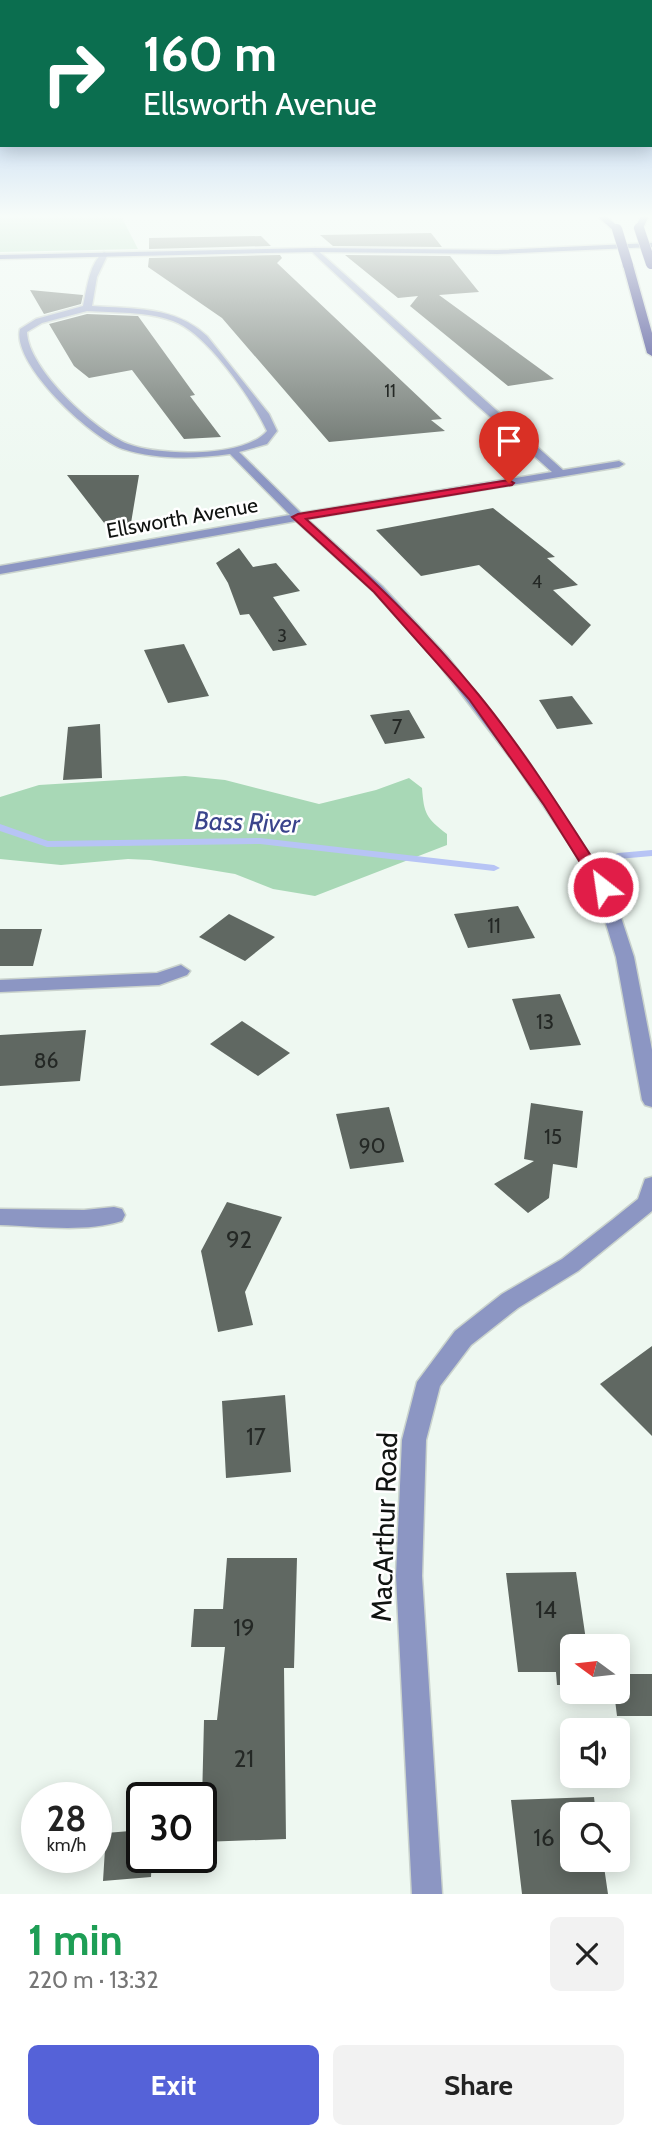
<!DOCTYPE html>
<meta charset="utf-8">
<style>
body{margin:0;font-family:Cabin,sans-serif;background:#f2f2f2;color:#222;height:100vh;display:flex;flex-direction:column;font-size:26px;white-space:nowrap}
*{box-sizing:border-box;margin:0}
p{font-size:23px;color:#767676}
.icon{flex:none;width:38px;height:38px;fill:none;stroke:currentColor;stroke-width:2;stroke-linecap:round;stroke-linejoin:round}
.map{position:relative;height:1894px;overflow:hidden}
.sheet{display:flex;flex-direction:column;background:#fff;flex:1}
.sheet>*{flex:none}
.guide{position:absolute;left:0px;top:0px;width:653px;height:147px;box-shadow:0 4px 18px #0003;background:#0b6e4f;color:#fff;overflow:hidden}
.needle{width:46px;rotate:285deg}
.buttons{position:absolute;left:560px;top:1634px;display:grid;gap:14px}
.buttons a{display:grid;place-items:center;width:70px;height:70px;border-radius:10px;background:#fff;box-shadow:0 4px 18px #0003;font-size:35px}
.speed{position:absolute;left:21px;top:1782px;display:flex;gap:14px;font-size:35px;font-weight:700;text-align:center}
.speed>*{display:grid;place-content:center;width:91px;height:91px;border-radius:50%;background:#fff;box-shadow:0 4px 18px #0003;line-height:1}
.speed small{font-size:18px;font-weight:400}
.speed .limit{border:4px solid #111;border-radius:10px;background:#fff;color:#111}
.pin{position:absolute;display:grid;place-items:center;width:60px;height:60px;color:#fff;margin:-72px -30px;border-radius:50% 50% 50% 0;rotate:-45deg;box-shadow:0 0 7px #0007}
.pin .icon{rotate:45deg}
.me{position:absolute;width:77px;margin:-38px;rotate:330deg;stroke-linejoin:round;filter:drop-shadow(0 0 5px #0008)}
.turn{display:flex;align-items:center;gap:24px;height:147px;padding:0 28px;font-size:32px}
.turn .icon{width:91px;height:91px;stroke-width:2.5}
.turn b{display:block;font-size:49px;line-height:60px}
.round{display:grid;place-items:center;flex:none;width:74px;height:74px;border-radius:10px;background:#f2f2f2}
.headline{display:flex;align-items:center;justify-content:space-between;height:119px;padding:0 28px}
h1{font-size:42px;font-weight:800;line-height:52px;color:#1e9e55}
.button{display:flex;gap:14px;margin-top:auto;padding:14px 28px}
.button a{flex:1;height:80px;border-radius:10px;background:#5562d8;color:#fff;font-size:28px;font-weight:800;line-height:80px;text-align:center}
.button a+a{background:#f2f2f2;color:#222}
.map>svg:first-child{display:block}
</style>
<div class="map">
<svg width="652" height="1894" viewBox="0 0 652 1894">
<rect width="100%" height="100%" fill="#eef8f1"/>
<path fill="#a8d8b6" d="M0 216H121L138 249 0 252Z
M185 776 225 780 319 804 376 790 409 778 422 788C424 814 426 818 447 834V845L315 896 273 889 235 874 150 860 128 859 61 865 0 859V797L39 785Z"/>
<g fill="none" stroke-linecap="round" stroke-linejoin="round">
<path fill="#b7c4f5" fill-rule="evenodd" d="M0 824 48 841 260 838 494 865 500 868 494 871 260 844 47 847 0 831Z
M652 850V856L618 859 612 856 618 853Z"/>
</g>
<path fill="#606862" d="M431 233 442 247 333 246 320 235Z
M261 236 271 246 149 249V238Z
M280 255 282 258 277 263 442 419 431 420 445 431 329 442 222 318 148 267 149 258Z
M345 255 450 256 479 292 439 295 554 379 508 386 410 306 418 296 398 298Z
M30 290 83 295 81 304 44 314Z
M87 314 138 316 195 395 190 396 221 437 184 439 132 370 89 378 74 366 49 324Z
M67 475H139L131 523 108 528Z
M493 508 555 557 547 558 578 585 553 590 591 625 572 646 479 565 421 576 376 530Z
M239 548 253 567 276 563 300 591 273 597 307 645 273 651 249 614 240 615 228 583 216 563Z
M184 644 209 696 168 703 144 650Z
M572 696 593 724 557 729 539 700Z
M409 710 425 738 385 744 370 715Z
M100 724 102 778 63 780 68 727Z
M518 906 535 938 468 948 454 914Z
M229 914 275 937 245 961 199 937Z
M0 929H42L33 966H0Z
M560 994 581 1045 530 1050 512 999Z
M242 1021 290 1053 258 1076 210 1044Z
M86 1030 80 1081 0 1086V1035Z
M531 1103 583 1111 577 1168 553 1164 549 1198 528 1213 494 1184 534 1161 524 1159Z
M389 1107 404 1162 350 1169 336 1114Z
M227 1202 282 1217 245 1292 253 1325 218 1332 201 1251Z
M652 1346V1436L600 1384Z
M285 1395 291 1472 226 1478 222 1401Z
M227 1558H297L294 1668H284L286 1839 201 1842 204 1720H217L225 1647H191L194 1609H223Z
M576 1572 587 1647H572V1685H557L556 1672H518L506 1573Z
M618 1674H652V1716H617L614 1692H618Z
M594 1797 596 1815H572V1860H603L608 1894H522L511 1800Z
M142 1830V1857H152L151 1877 103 1881 106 1833Z"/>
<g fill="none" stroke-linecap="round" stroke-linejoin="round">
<defs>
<path id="service" d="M181 965 190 971 187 975 159 985 0 992V980L157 973Z
M114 1207 122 1209 125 1215 122 1221C84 1233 38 1226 0 1225V1209L84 1210Z"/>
<path id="minor" d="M315 248 563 470 619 461 624 464 619 467 307 519 382 586 447 656 526 758 611 887 634 957 652 1050V1107L645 1105 642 1100 616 957 595 887 572 848 515 764 437 662 374 592 296 521 0 574V566L290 515 230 454C194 459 157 460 123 449 92 439 11 364 20 329L36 319 83 306C87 289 89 263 104 252L108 254 97 277 92 306C133 309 175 306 207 336L269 414 277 431 267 444 239 452 301 513 552 472 470 399 312 252ZM87 311C115 313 146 311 173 321 207 333 252 399 267 431 245 458 159 456 128 444 95 431 28 369 27 332L42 323Z
M652 1177V1211L578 1271 518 1308 471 1345 440 1386 426 1440 422 1576 442 1894H412L396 1576 402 1440 417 1382 455 1331 502 1294 562 1259 612 1220 638 1199 645 1179Z"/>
<path id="secondary" d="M652 243V247L497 254 315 252 0 259V255L315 248 497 250Z"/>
<path id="motorway" d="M597 216H606L621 229 614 231Z
M641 216H649L642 230 639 231 635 228Z
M628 262 633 265 652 333V356L647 353 623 265Z"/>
</defs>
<use href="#service" stroke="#cad3cd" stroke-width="3"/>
<use href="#minor" stroke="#cad3cd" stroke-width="3"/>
<use href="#secondary" stroke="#cad3cd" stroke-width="3"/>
<use href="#motorway" stroke="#cad3cd" stroke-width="3"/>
<use href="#service" fill="#8c96c3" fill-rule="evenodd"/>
<use href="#minor" fill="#8c96c3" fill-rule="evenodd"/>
<use href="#secondary" fill="#5b68a7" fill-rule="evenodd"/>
<use href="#motorway" fill="#23247f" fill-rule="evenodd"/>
<defs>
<path id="motorway-bridge" d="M639 228 651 264
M617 229 628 265"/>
</defs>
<use href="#motorway-bridge" stroke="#cad3cd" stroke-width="11" stroke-linecap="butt"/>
<use href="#motorway-bridge" stroke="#23247f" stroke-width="10"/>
</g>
<linearGradient id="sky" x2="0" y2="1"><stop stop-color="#94baed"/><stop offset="0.45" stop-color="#f7fcf9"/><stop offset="1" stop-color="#f7fcf9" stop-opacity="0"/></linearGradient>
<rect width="652" height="481" fill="url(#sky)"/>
<path fill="#e11d48" stroke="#92132f" stroke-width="2" d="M509 480 514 483 512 485 306 519C367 574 426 630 478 694 527 754 569 822 611 887L603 892 598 891 544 805 469 699 374 592 292 517 298 514Z"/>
<g text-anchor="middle" stroke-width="5" stroke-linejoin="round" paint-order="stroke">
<g font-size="18" fill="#242825">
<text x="390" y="397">11</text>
<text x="537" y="588">4</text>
<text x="282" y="642">3</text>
</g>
<g font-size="21" fill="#101311" stroke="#fff">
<text transform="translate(182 518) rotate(-10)" y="7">Ellsworth Avenue</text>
</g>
<g font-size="21" fill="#242825">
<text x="397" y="734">7</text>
<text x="494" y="933">11</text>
<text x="545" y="1029">13</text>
<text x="46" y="1068">86</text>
<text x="553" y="1144">15</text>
<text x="372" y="1153">90</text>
</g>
<g font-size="24" fill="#242825">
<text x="239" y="1248">92</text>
<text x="256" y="1445">17</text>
<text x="546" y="1618">14</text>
<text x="244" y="1636">19</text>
<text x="244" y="1767">21</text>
<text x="544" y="1846">16</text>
</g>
<g font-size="26" font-style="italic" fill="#3a448c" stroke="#fff">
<text transform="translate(247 822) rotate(2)" y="9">Bass River</text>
</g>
<g font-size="28" fill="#101311" stroke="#fff">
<text transform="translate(384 1527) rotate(-88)" y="10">MacArthur Road</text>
</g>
</g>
</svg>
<div class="buttons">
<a><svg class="needle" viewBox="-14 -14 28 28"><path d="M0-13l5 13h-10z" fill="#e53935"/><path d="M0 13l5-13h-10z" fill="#767676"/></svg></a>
<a><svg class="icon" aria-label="sound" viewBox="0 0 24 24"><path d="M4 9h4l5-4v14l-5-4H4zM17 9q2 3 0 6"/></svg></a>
<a><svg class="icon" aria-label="search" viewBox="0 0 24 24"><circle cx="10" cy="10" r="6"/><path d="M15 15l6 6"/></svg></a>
</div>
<div class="speed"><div>28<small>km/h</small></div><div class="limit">30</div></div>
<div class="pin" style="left:509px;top:483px;background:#d93025"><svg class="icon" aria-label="arrive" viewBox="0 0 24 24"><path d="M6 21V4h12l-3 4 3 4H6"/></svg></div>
<svg class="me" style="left:603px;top:887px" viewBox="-20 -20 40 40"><circle r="17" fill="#e11d48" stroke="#fff" stroke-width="3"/><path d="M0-11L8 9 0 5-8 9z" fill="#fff"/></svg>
<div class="guide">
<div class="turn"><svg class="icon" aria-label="right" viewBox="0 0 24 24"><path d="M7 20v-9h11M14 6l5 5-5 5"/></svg><div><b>160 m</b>Ellsworth Avenue</div></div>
</div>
</div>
<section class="sheet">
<div class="headline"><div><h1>1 min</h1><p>220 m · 13:32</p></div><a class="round"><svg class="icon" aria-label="close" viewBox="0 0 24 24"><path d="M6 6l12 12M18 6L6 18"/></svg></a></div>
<div class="button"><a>Exit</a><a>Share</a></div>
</section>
